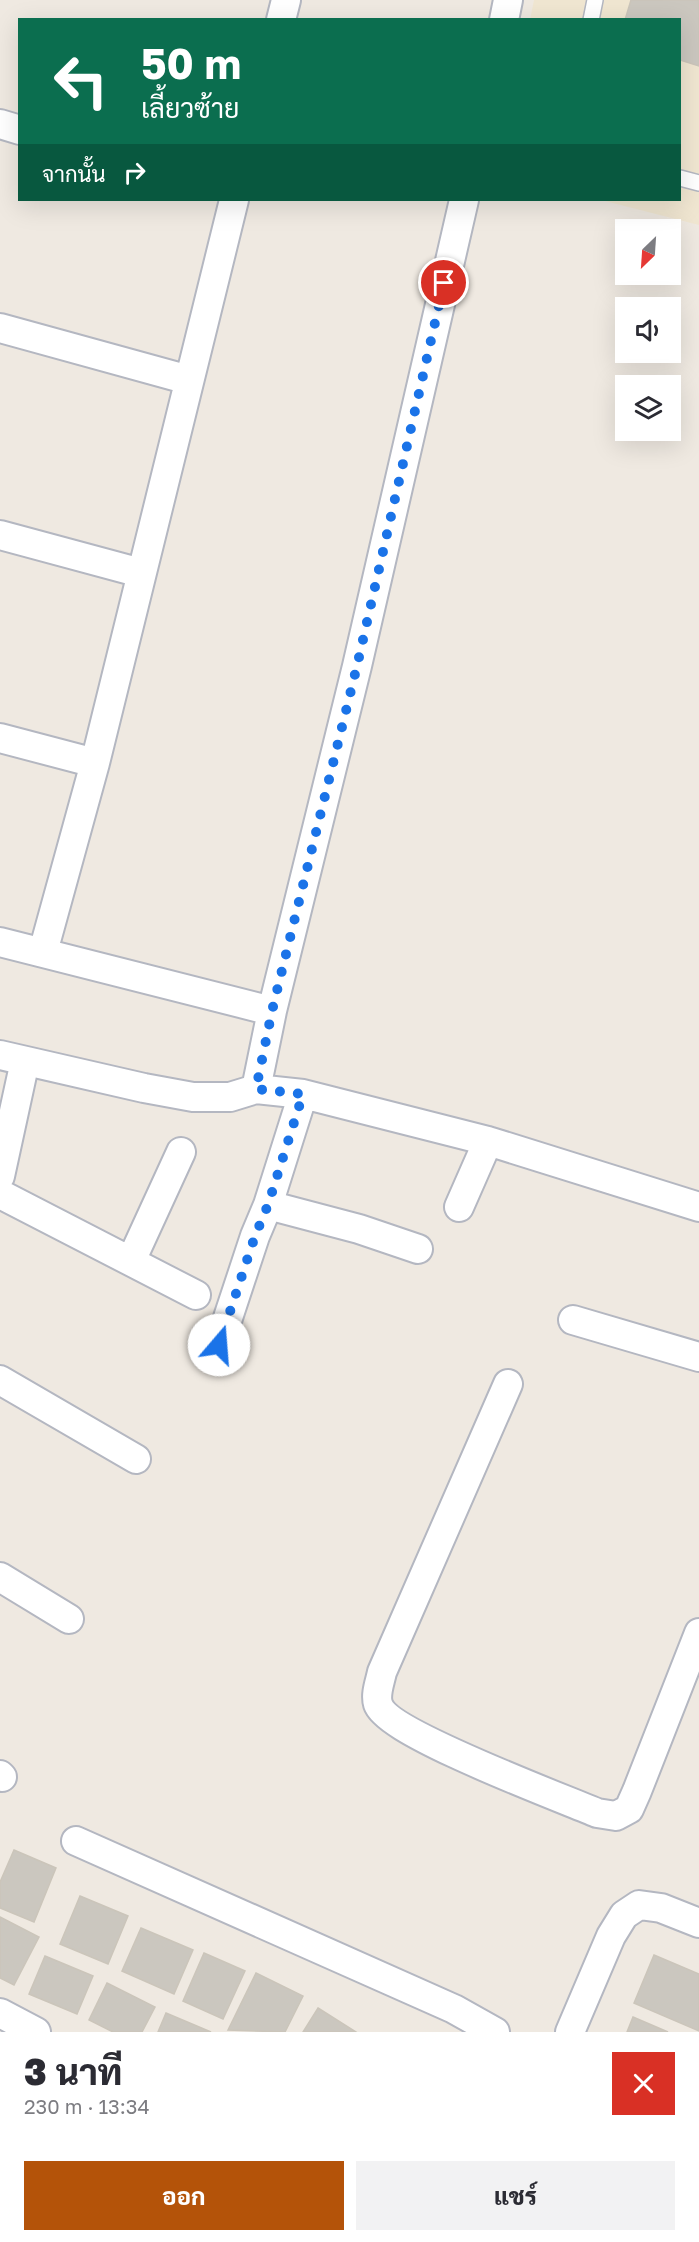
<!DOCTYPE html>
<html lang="th">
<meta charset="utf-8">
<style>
body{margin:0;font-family:"Golos Text",Sarabun,sans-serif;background:#f2f2f3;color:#2b2b33;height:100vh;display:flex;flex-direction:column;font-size:22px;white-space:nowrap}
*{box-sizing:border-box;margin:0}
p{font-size:20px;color:#7c7c81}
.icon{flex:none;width:33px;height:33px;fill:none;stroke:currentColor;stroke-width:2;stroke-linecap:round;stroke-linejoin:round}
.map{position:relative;height:2032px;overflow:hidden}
.drawer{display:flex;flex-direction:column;background:#fff;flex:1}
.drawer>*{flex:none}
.top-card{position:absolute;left:18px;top:18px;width:663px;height:183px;border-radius:0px;box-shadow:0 6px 24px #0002;background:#0b6e4f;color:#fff;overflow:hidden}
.needle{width:39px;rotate:205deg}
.fabs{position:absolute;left:615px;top:219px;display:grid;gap:12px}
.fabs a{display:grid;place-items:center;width:66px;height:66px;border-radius:0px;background:#fff;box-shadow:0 6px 24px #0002;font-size:30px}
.pin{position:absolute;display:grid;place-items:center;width:51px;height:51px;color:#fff;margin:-26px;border:3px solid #fff;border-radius:50%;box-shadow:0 2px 6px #0007}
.me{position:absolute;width:66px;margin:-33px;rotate:18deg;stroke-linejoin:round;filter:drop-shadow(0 0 4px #0008)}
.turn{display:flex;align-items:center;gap:21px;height:126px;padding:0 24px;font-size:27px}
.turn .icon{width:78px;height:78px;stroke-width:2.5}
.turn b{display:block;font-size:42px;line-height:51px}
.then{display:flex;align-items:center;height:57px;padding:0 24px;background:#0003;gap:12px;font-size:22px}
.round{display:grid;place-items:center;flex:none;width:63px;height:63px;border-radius:0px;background:#f2f2f3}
.headline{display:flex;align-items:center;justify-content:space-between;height:102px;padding:0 24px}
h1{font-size:36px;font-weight:800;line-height:45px}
.cta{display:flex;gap:12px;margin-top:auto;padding:12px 24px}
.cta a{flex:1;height:69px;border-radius:0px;background:#b45309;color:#fff;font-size:24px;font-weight:800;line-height:69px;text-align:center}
.cta a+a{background:#f2f2f3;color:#2b2b33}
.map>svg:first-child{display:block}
</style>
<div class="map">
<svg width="699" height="2032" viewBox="0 0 699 2032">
<rect width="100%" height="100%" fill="#efe9e1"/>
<path fill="#f0e6d1" d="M534 0H699V225L601 200H680V20H530Z"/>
<path fill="#cbc7bf" stroke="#cbc5ba" stroke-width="1.5" d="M631 0H699V66L680 60V20H625Z
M14 1850 56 1868 34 1922 0 1908V1882Z
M80 1896 128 1916 108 1964 60 1944Z
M0 1917 39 1937 14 1985 0 1978Z
M141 1928 193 1950 174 1994 122 1971Z
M204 1953 245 1971 223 2019 183 2001Z
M654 1955 699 1974V2031L634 2003Z
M45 1956 93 1976 77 2014 29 1994Z
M256 1973 303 1996 285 2032 228 2030Z
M107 1983 155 2007 142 2032H113L89 2020Z
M318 2008 356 2032H303Z
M166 2013 211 2032H158Z
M633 2017 668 2032H627Z"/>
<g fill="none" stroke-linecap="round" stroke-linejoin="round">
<defs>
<path id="service" d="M591 20 595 0
M680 178 699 183"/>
<path id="minor" d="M281 20 286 0
M504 20 508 0
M0 124 20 130
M0 328 189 380
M0 535 141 573
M0 738 95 763
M0 942 272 1011
M43 952 95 763 234 200
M0 1055 144 1088 193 1097H230L256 1089 303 1094 488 1141 699 1207
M256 1089 272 1011 357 666 464 200
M303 1094 268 1205 359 1229 418 1249
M0 1176 25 1061
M0 1194 196 1295
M459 1207 488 1141
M131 1261 181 1152
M573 1320 699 1357
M219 1345 255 1236 268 1205
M0 1380 136 1459
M508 1384 382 1672C380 1682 375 1694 378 1704 387 1733 562 1798 597 1813L616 1816 629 1809 637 1791 699 1633
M0 1577 69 1619
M0 1775 2 1777
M76 1841 454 2009 495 2032
M0 2013 36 2032
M570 2032 611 1936 624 1915 639 1905 661 1908 699 1923"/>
</defs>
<use href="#service" stroke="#b4b7c1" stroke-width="18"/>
<use href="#minor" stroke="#b4b7c1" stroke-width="32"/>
<use href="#service" stroke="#fff" stroke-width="15"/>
<use href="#minor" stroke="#fff" stroke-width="28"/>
</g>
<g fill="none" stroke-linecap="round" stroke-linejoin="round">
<path stroke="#1a73e8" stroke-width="10" stroke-dasharray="0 18" d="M219 1345 255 1236 268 1205 303 1094 256 1089 272 1011 357 666 444 283"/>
</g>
</svg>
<div class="fabs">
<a><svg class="needle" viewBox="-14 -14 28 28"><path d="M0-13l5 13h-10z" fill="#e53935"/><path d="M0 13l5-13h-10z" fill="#7c7c81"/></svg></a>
<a><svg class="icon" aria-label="sound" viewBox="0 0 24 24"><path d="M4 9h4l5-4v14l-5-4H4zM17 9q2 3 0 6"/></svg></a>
<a><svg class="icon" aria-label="layers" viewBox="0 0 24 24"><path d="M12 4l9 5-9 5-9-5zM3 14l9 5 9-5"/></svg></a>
</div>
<div class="pin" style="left:444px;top:283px;background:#d93025"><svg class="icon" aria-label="arrive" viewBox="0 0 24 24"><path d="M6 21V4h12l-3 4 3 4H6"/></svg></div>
<svg class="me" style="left:219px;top:1345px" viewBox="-20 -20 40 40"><circle r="19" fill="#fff"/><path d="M0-13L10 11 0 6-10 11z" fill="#1a73e8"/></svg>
<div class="top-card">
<div class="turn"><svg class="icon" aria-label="left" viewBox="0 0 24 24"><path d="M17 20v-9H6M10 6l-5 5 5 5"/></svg><div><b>50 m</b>เลี้ยวซ้าย</div></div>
<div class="then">จากนั้น<svg class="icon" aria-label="right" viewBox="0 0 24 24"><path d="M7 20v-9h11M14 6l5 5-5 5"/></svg></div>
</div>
</div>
<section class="drawer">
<div class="headline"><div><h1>3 นาที</h1><p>230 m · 13:34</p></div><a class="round" style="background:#d93025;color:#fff"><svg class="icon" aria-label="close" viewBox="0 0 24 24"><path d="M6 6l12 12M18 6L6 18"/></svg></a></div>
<div class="cta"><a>ออก</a><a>แชร์</a></div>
</section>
